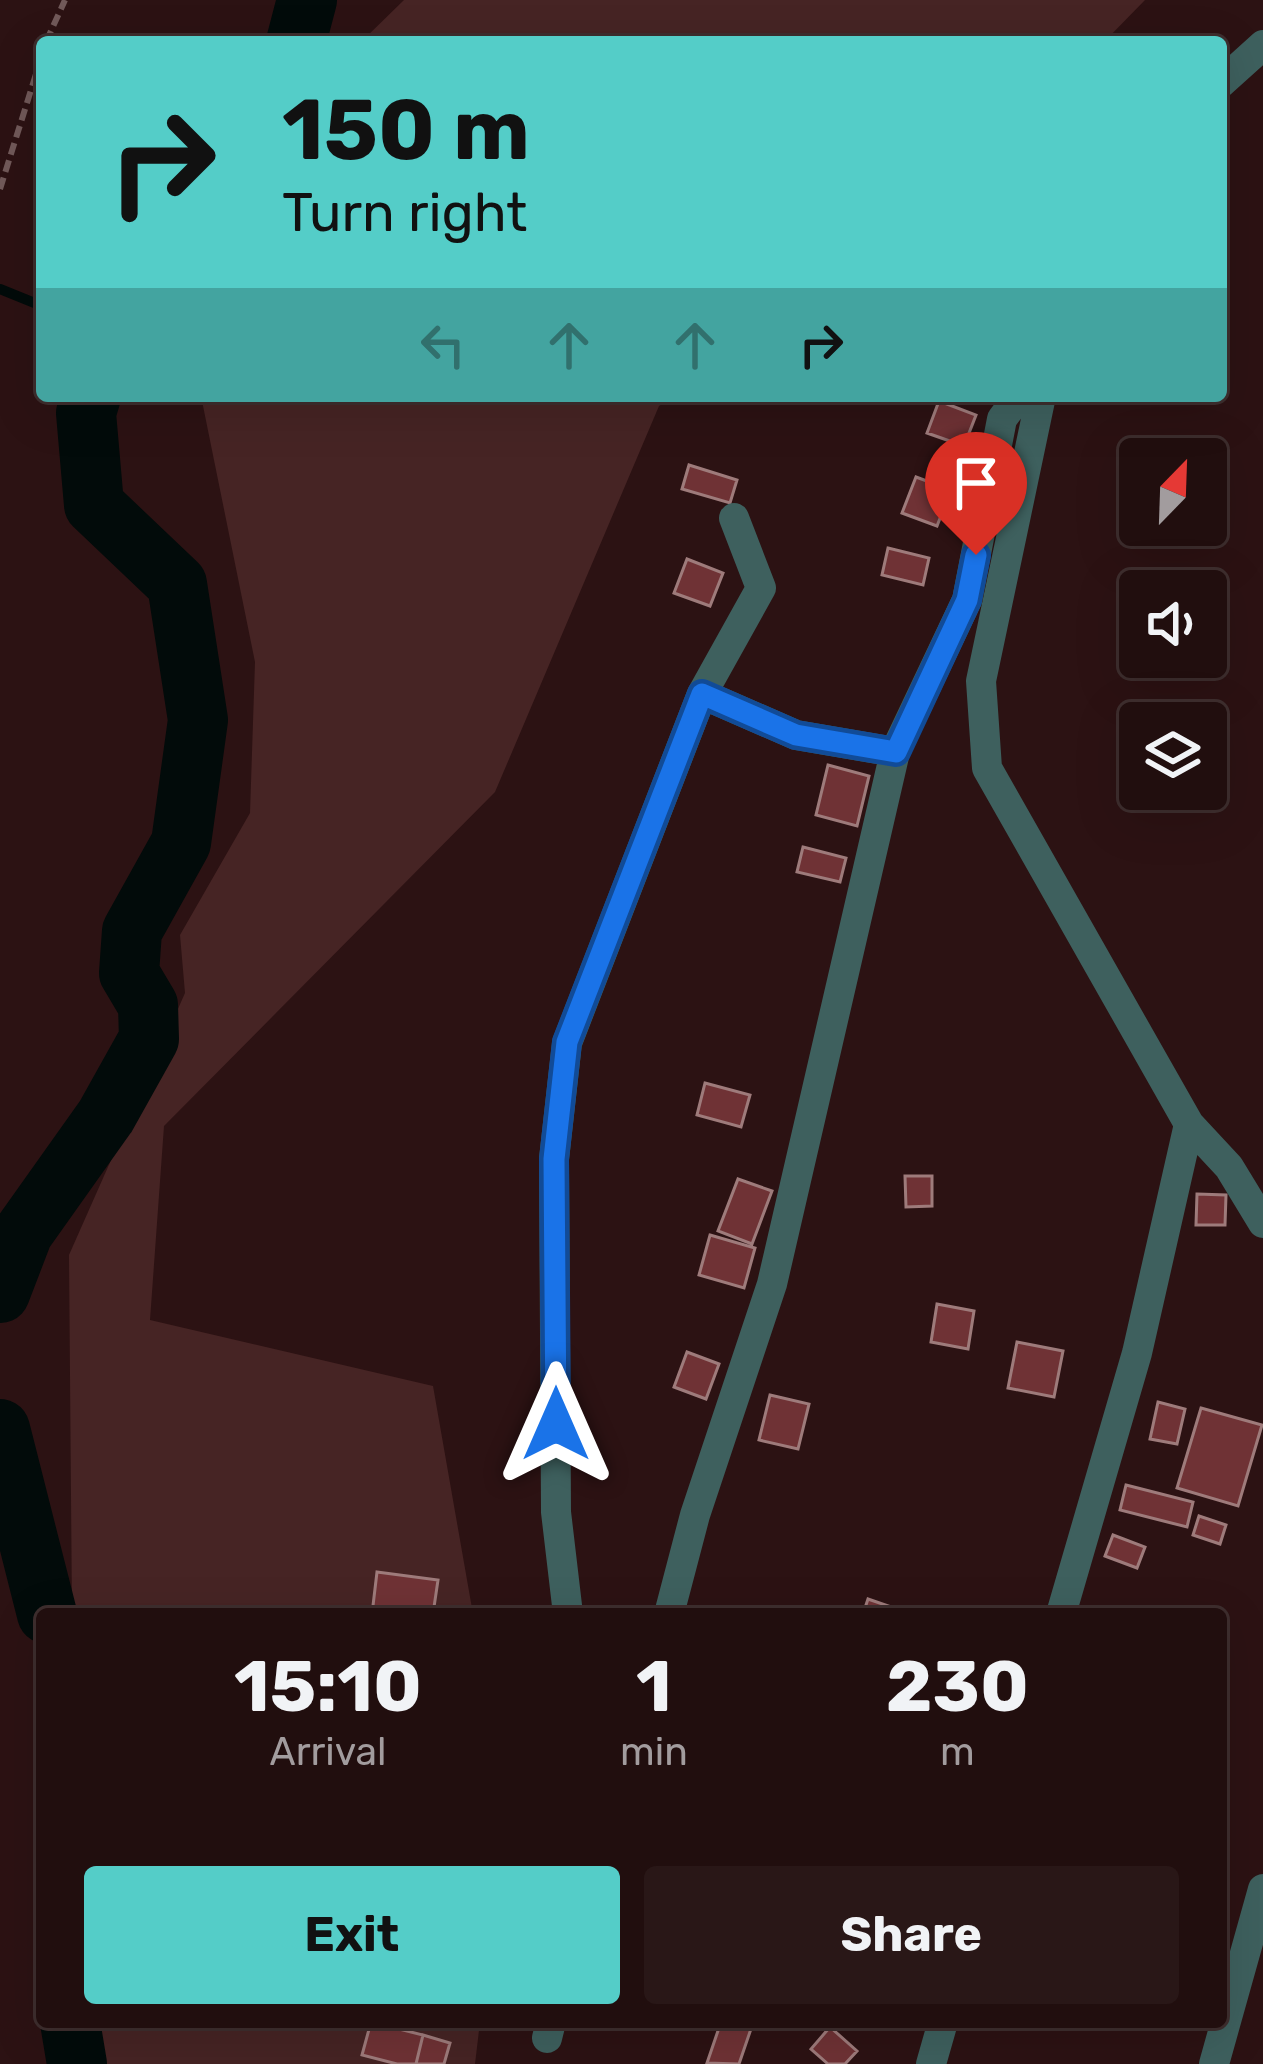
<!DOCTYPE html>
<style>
body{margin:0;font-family:Rubik,sans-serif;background:#291717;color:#f1f3f6;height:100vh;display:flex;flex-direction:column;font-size:45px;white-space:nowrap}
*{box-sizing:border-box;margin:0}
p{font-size:39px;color:#a29c9e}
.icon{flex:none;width:66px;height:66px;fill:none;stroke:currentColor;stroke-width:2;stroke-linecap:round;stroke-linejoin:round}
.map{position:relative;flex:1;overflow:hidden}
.details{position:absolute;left:36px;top:1608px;width:1191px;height:420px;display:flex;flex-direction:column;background:#210e0e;border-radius:12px;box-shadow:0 12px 48px #0002,0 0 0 3px #3e2e2e}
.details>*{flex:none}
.banner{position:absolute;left:36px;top:36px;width:1191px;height:366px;border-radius:12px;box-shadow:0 12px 48px #0002,0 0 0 3px #3e2e2e;background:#54cdc8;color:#111;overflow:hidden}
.needle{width:78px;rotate:23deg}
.fabs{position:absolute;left:1119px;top:438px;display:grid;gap:24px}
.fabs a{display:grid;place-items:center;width:108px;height:108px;border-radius:12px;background:#210e0e;box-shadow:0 12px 48px #0002,0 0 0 3px #3e2e2e;font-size:60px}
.pin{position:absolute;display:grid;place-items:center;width:102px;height:102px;color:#fff;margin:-123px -51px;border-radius:50% 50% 50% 0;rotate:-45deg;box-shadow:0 0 12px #0007}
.pin .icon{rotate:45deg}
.me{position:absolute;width:132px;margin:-66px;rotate:0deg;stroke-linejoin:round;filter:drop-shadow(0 0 9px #0008)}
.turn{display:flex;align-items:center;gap:42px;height:252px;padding:0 48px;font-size:54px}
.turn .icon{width:156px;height:156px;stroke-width:2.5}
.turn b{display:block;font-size:84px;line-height:102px}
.lanes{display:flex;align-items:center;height:114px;padding:0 48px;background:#0003;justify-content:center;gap:60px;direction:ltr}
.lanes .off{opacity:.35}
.eta{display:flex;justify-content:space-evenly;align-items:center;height:204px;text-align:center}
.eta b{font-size:72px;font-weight:700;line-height:84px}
.button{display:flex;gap:24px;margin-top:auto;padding:24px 48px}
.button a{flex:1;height:138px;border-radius:12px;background:#54cdc8;color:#111;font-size:48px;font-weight:700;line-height:138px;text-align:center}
.button a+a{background:#291717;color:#f1f3f6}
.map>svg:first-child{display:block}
</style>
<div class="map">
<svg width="1263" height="2064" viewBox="0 0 1263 2064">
<rect width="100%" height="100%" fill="#2c1213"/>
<path fill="#462424" d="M404 0H1145L1104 42H361Z
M201 396H675L659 406 495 792 164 1126 150 1320 433 1386 473 1614H72L69 1255 185 993 180 935 250 813 255 662Z
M93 2022H480L475 2064H96Z"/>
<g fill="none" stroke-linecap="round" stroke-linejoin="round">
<path stroke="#020b0a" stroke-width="10" d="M0 289 42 306"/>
<path stroke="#020b0a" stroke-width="60" d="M296 42 307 0
M0 1293 23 1233 106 1116 149 1039 148 1005 129 973 132 931 181 843 198 720 177 584 94 505 86 413 91 396
M0 1429 47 1614
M70 2022 77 2064"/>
</g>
<path fill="#6f3235" stroke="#9e7b7b" stroke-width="3" d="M939 401 976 415 964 446 927 433Z
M689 465 737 480 730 503 682 489Z
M916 477 951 490 937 526 902 513Z
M888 548 929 558 923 585 882 575Z
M687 559 723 573 710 606 674 593Z
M828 765 869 776 857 826 816 815Z
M803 847 846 858 840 882 797 872Z
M705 1083 750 1095 741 1127 697 1115Z
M905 1176H932V1206L906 1207Z
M738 1179 772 1191 752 1244 718 1231Z
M1197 1194 1226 1195 1225 1225H1196Z
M710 1235 755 1248 744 1288 699 1275Z
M937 1304 974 1311 968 1349 931 1342Z
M1017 1342 1063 1351 1054 1397 1008 1388Z
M687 1352 719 1364 706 1399 674 1387Z
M770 1395 809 1404 798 1449 759 1440Z
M1158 1402 1185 1409 1177 1444 1150 1439Z
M1201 1408 1262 1425 1238 1506 1177 1488Z
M1126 1485 1193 1502 1187 1527 1120 1510Z
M1199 1516 1226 1525 1220 1544 1193 1535Z
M1113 1535 1145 1547 1137 1568 1105 1556Z
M377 1572 438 1580 433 1614H372Z
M868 1599 906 1612 905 1614H863Z
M371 2022 423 2035 416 2064H397L362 2055Z
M721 2022 753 2023 739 2064 707 2063Z
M830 2027 857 2051 845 2064H828L811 2049Z
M423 2035 450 2043 444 2064H416Z"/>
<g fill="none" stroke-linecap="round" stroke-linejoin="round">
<path stroke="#715959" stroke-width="6" stroke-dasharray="12 6" stroke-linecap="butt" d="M46 42 65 0
M0 189 42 55"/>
<path stroke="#3e605e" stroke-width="30" d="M1221 83 1263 45
M1041 396 981 681 987 768 1189 1124 1137 1353 1061 1614
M702 694 796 735 895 752
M1189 1124 1229 1167 1263 1223
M568 1614 556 1512 554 1159 567 1043 702 694 761 588 734 518
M669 1614 695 1515 772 1284 895 752 967 600 1002 419 1019 396
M547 2038 551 2022
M931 2064 943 2022
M1214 2064 1263 1889"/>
</g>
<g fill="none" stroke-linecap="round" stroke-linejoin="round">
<defs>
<path id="route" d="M556 1424 554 1159 567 1042 702 694 796 735 896 752 967 600 976 555"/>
</defs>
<use href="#route" stroke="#114b97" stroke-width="30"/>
<use href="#route" stroke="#1a73e8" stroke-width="21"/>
</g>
</svg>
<div class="fabs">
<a><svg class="needle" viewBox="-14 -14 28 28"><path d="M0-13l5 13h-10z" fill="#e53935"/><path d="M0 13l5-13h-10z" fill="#a29c9e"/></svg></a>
<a><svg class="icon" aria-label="sound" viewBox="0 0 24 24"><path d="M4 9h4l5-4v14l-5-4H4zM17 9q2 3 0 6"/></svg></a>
<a><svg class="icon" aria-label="layers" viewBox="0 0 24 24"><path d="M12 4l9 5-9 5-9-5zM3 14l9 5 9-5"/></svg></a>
</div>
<div class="pin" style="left:976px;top:555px;background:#d93025"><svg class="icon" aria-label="arrive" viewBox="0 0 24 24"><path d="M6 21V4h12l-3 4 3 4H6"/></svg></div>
<svg class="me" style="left:556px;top:1424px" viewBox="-20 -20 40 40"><path d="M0-17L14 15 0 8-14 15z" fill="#1a73e8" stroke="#fff" stroke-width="4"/></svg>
<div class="banner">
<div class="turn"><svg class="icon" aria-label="right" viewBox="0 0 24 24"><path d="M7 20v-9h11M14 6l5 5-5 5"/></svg><div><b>150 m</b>Turn right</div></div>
<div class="lanes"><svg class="icon off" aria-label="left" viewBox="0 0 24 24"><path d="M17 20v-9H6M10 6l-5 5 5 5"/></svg><svg class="icon off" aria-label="ahead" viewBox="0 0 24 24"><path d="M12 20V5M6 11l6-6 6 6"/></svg><svg class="icon off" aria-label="ahead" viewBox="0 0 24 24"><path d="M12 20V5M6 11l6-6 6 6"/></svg><svg class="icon" aria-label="right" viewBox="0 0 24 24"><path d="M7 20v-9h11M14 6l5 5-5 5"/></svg></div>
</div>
<section class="details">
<div class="eta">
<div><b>15:10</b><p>Arrival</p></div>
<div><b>1</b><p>min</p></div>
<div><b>230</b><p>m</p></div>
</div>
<div class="button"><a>Exit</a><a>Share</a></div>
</section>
</div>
